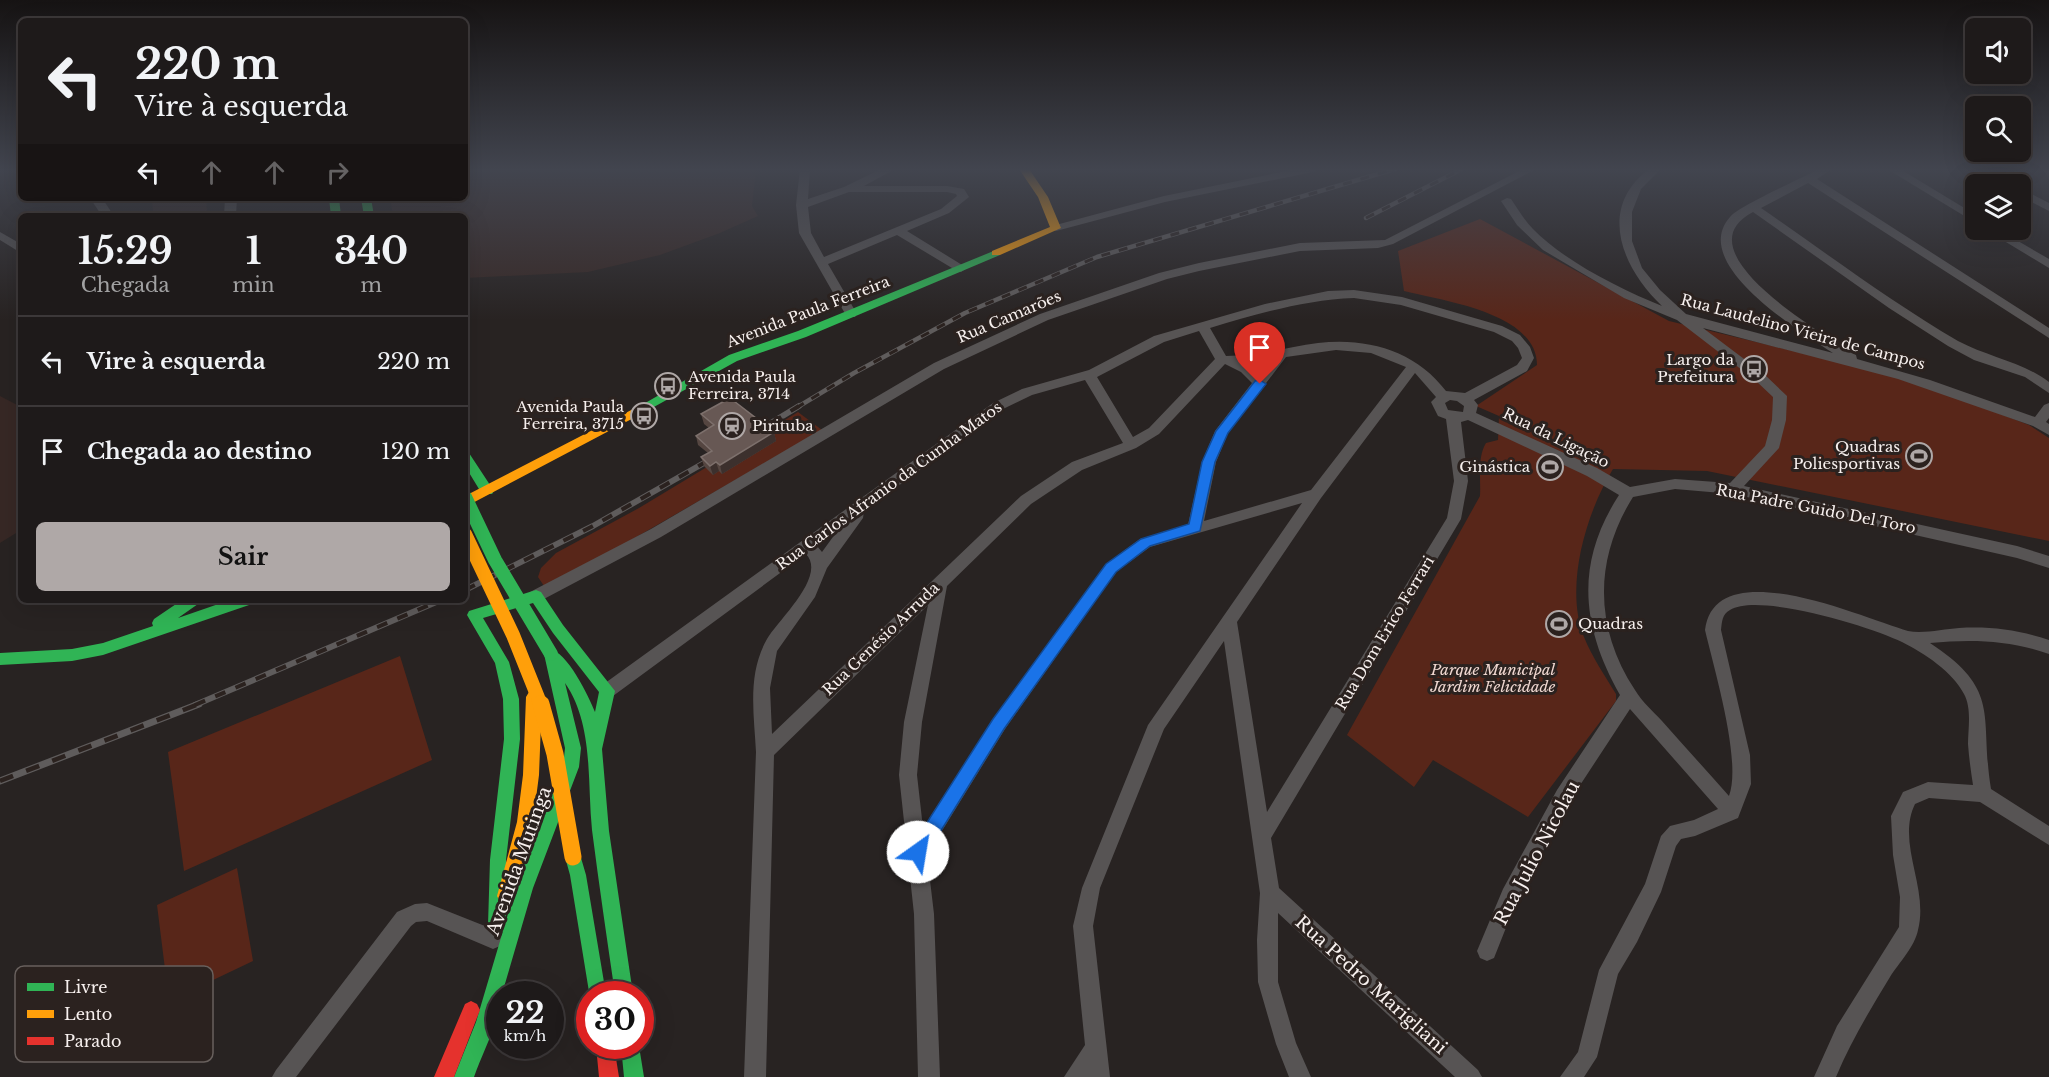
<!DOCTYPE html>
<html lang="pt">
<meta charset="utf-8">
<style>
body{margin:0;font-family:"Libre Baskerville",serif;background:#262323;color:#f1f3f6;height:100vh;display:flex;flex-direction:column;font-size:22px;white-space:nowrap}
*{box-sizing:border-box;margin:0}
p{font-size:20px;color:#a1a1a2}
.icon{flex:none;width:33px;height:33px;fill:none;stroke:currentColor;stroke-width:2;stroke-linecap:round;stroke-linejoin:round}
.map{position:relative;flex:1;overflow:hidden}
.drawer{position:absolute;left:18px;top:213px;width:450px;height:390px;display:flex;flex-direction:column;background:#1e1a1a;border-radius:9px;box-shadow:0 6px 24px #0002,0 0 0 2px #3c3839}
.drawer>*{flex:none}
.banner{position:absolute;left:18px;top:18px;width:450px;height:183px;border-radius:9px;box-shadow:0 6px 24px #0002,0 0 0 2px #3c3839;background:#1e1a1a;color:#f1f3f6;overflow:hidden}
.controls{position:absolute;left:1965px;top:18px;display:grid;gap:12px}
.controls a{display:grid;place-items:center;width:66px;height:66px;border-radius:9px;background:#1e1a1a;box-shadow:0 6px 24px #0002,0 0 0 2px #3c3839;font-size:30px}
.speed{position:absolute;left:486px;top:981px;display:flex;gap:12px;font-size:30px;font-weight:700;text-align:center}
.speed>*{display:grid;place-content:center;width:78px;height:78px;border-radius:50%;background:#1e1a1a;box-shadow:0 6px 24px #0002,0 0 0 2px #3c3839;line-height:1}
.speed small{font-size:15px;font-weight:400}
.speed .limit{border:9px solid #d22;background:#fff;color:#111}
.pin{position:absolute;display:grid;place-items:center;width:51px;height:51px;color:#fff;margin:-62px -26px;border-radius:50% 50% 50% 0;rotate:-45deg;box-shadow:0 0 6px #0007}
.pin .icon{rotate:45deg}
.me{position:absolute;width:66px;margin:-33px;rotate:32deg;stroke-linejoin:round;filter:drop-shadow(0 0 4px #0008)}
.turn{display:flex;align-items:center;gap:21px;height:126px;padding:0 18px;font-size:27px}
.turn .icon{width:78px;height:78px;stroke-width:2.5}
.turn b{display:block;font-size:42px;line-height:51px}
.lanes{display:flex;align-items:center;height:57px;padding:0 18px;background:#0003;justify-content:center;gap:30px;direction:ltr}
.lanes .off{opacity:.35}
.eta{display:flex;justify-content:space-evenly;align-items:center;height:102px;text-align:center}
.eta b{font-size:36px;font-weight:700;line-height:42px}
.primary-button{display:flex;gap:12px;margin-top:auto;padding:12px 18px}
.primary-button a{flex:1;height:69px;border-radius:9px;background:#afa8a7;color:#111;font-size:24px;font-weight:700;line-height:69px;text-align:center}
ul{padding:0;list-style:none}
li{display:flex;align-items:center;gap:18px;height:90px;padding:0 18px;border-top:2px solid #3c3839}
li div{flex:1}
li b{display:block;font-size:22px}
li em{font-style:normal}
.map>svg:first-child{display:block}
</style>
<div class="map">
<svg width="2049" height="1077" viewBox="0 0 2049 1077">
<rect width="100%" height="100%" fill="#282322"/>
<path fill="#372825" d="M465 169H756L752 206 758 216 720 233 660 255 588 272 465 278V216H393L390 198H465Z
M152 198H206L207 211 184 216H153Z
M0 396 21 407V530L0 543Z"/>
<path fill="#582619" d="M1480 219 1669 321 1881 372 1972 403 2029 425 2049 438V541L1707 471 1613 469C1586 513 1564 587 1584 637 1592 657 1605 676 1616 694V701L1528 817 1433 760 1414 787 1347 735 1480 496C1481 478 1477 458 1486 443L1498 440 1499 416 1476 406 1537 365C1537 313 1444 301 1404 291L1398 251Z
M798 412 822 430 546 589 538 577 541 568 556 553 639 508Z
M400 656 432 760 184 871 168 752Z
M237 868 253 961 169 1001 157 905Z"/>
<g fill="none" stroke-linecap="round" stroke-linejoin="round">
<path fill="#575454" fill-rule="evenodd" d="M800 169H810L808 199 844 187 881 169H895L864 186H947L964 189 969 197 949 213 907 231 967 268 961 272 957 271 897 235 828 264 857 314 855 317H847L799 233 796 205ZM849 192H947L956 194 957 196 941 209 824 257 811 233 808 207Z
M1296 169H1318L1313 172 1165 202 1056 231 1050 228 1052 226 1164 196Z
M1523 169H1536L1393 244 1378 248 1300 251 1199 271 1167 279 1048 320 944 369 661 537 542 600 536 602 530 600 528 596 530 592 651 529 934 363 1040 314 1159 273 1199 263 1300 243 1385 240Z
M1649 169H1661L1641 189 1632 212V241L1642 268 1660 290 1686 314 1833 353C1801 332 1688 264 1730 217 1739 206 1802 178 1819 169H1832L1817 179 2049 328V338L1808 183 1761 208C1826 253 1890 301 1958 341 1988 357 2023 362 2049 382V393L2025 377 1974 360 1948 346 1889 308 1753 212C1678 251 1825 335 1856 355L1857 359 1930 380 2035 417 2044 405 2049 403V418L2046 422 2049 424V435L2033 426 1898 379 1703 328 1764 374 1787 396 1786 420 1779 448 1744 486 2017 546 2049 556V568L2017 558 1733 494 1675 489 1633 497C1594 559 1594 628 1635 690 1642 702 1653 711 1662 721 1684 746 1707 771 1729 796 1742 761 1714 669 1705 630 1715 550 1865 619 1908 631 1923 634 1944 629 1959 628 1990 626 2019 630 2049 640V654C2009 640 1972 639 1930 643 2003 691 1979 716 1991 789L2049 826V845L1980 802 1929 798 1915 804C1896 843 1929 888 1918 930 1915 946 1899 963 1890 977 1870 1010 1851 1041 1836 1077H1814L1837 1026 1899 927 1900 897 1893 855 1891 816 1903 792 1928 782 1973 785C1971 772 1969 758 1968 744 1968 728 1972 709 1964 694 1953 672 1924 653 1902 642 1872 627 1758 592 1730 610 1722 614 1722 622 1721 630L1750 755 1751 784 1738 818 1695 836 1681 839 1676 846 1661 892 1637 942 1618 974 1597 1057 1584 1077H1560L1578 1052 1599 970 1645 884 1661 836 1670 826 1694 820 1718 809 1630 709 1569 802 1517 900 1494 958 1487 961 1480 958 1477 951 1503 889 1557 790 1620 695C1581 626 1575 563 1619 495L1587 476 1468 420 1461 422 1468 481 1461 519 1271 838 1279 888 1478 1070 1482 1077H1455L1278 913V982L1296 1043 1311 1077H1289L1276 1044 1258 982 1257 940 1260 893 1224 641 1164 729 1100 888 1093 926 1110 1077H1064L1085 1045 1073 926 1082 888 1148 725 1302 503 1150 547 1116 572 1005 729 927 855 934 914 940 1077H918L914 914 899 775 904 722 928 605 774 755 766 1077H744L756 752C754 714 747 674 767 639 779 619 827 576 806 554L613 696 607 698 601 696 599 691 601 686 993 403 1022 389 1089 370 1154 336 1265 304 1328 291 1354 290 1402 297 1502 326 1520 335 1530 347 1534 358 1527 371 1474 400 1478 405 1476 413 1597 468 1630 487 1675 479 1730 483 1765 446 1772 420 1773 397 1755 380 1677 320 1624 298 1543 250 1517 225 1501 201 1507 198 1511 199C1518 209 1524 220 1533 229 1564 261 1620 289 1662 306 1623 269 1596 209 1649 169ZM1354 298 1401 305 1494 332 1512 341 1518 348 1522 358 1517 365 1465 393 1446 391C1416 351 1367 337 1318 343 1287 347 1258 356 1226 356L1210 328C1257 314 1304 300 1354 298ZM1199 331 1215 359 1149 428 1133 437 1097 377 1164 342ZM1336 350 1371 353 1406 367 1311 490 1204 521 1216 462 1228 433 1286 357ZM1270 360 1259 375 1247 364ZM1225 364 1241 372 1252 383 1215 431 1202 462 1188 525 1140 539 1106 564 993 719 923 828 917 775 922 722 947 586 1031 504 1082 470 1136 448 1159 434ZM1415 373 1436 397 1431 402 1438 416 1446 419 1454 481 1447 518 1267 812 1237 622 1321 498ZM1085 380 1123 443 1072 462 1021 496 772 734 770 688 777 651 815 597 827 568 863 518 864 511 1003 409 1032 395ZM1450 400 1457 401 1464 406 1463 412 1448 410 1445 403ZM838 530 822 552 817 546Z
M1887 169H1900L1976 215V223Z
M1977 169H1990L2014 184H2002Z
M2020 188 2049 203V211L2020 196Z
M90 198H102L114 216H102Z
M225 198H237L236 216H224Z
M1986 230H1999L2049 259V268Z
M0 232 21 244V253L0 240Z
M427 903 500 932 503 939 500 946 493 949 427 921 416 922 411 926 296 1077H272L276 1070 397 912 415 904Z"/>
<path fill="#30b455" fill-rule="evenodd" d="M329 198H339L341 216H331Z
M361 198H371L374 216H364Z
M996 250 1000 251V255L806 337 737 361 643 413H635L633 410 729 355 798 331Z
M465 452 469 453 492 488 494 491 492 494H482L465 466Z
M536 590 541 592 563 625 615 691 602 749 609 831 633 994H615C607 939 599 885 592 830 587 782 594 725 565 683L581 748 579 767 533 888 502 994H500C500 1022 483 1051 474 1077H454L476 1022 503 931 497 934 491 931 488 925 490 860 504 739 503 699 495 663 467 615 469 611ZM533 603 553 633 599 692 595 712C589 697 564 644 546 650L544 654 565 748 563 767 515 888 506 921V860L520 739 519 699 509 662 483 618Z
M182 600H200L198 604 178 618 230 600H254L252 604 103 655 72 661 0 665V653L72 649 103 643 153 626 152 623 154 619Z
M573 849 579 851 586 875 606 994H590V998L570 875 565 857 567 851Z
M621 1046H639L644 1077H624Z"/>
<path fill="#ff9f0a" fill-rule="evenodd" d="M1019 169H1029L1048 197 1061 228 1000 255H992V251L1050 227 1038 197Z
M639 406 643 407 645 410 643 413 465 507V496Z
M534 691 539 692 542 697 539 775 533 822 515 896 512 902 506 904 500 902 497 896 517 822 523 775 526 697 529 692Z"/>
<path fill="#e5322d" fill-rule="evenodd" d="M471 1001 477 1004 480 1010 454 1077H434L465 1004Z
M596 1046H614L619 1077H599Z"/>
<defs>
<path id="rail-far2" d="M1366 218 1462 169
M796 408 854 373 965 313 1097 257 1395 169"/>
<path id="rail-far1" d="M753 434 799 406
M465 590 593 526 718 455
M195 705 441 600"/>
<path id="rail" d="M0 781 199 704"/>
</defs>
<use href="#rail-far2" stroke="#5f5c5c" stroke-width="4.5"/>
<use href="#rail-far1" stroke="#5f5c5c" stroke-width="6"/>
<use href="#rail" stroke="#5f5c5c" stroke-width="7"/>
<use href="#rail-far2" stroke="#2b221f" stroke-width="3" stroke-dasharray="9" stroke-linecap="butt"/>
<use href="#rail-far1" stroke="#2b221f" stroke-width="4" stroke-dasharray="11" stroke-linecap="butt"/>
<use href="#rail" stroke="#2b221f" stroke-width="4.5" stroke-dasharray="14" stroke-linecap="butt"/>
<path stroke="#30b455" stroke-width="14" d="M465 497 495 560 551 654"/>
<path stroke="#ff9f0a" stroke-width="14" d="M465 534 513 635 541 705"/>
<path stroke="#ff9f0a" stroke-width="17" d="M541 704 555 754 573 857"/>
</g>
<path fill="#554641" d="M701 414 774 432 776 441 722 474 719 471 713 475 704 466 701 457 708 453 698 445 696 436 709 428 704 424Z"/>
<path fill="#3c302d" d="M774 432 776 441 722 474 720 465Z
M716 462 719 471 713 475 710 466Z"/>
<path fill="#675854" stroke="#7d706c" stroke-width="1.5" d="M730 398 774 432 720 465 716 462 710 466 701 457 712 451 696 436 714 425 701 414Z"/>
<linearGradient id="sky" x2="0" y2="1"><stop stop-color="#161313"/><stop offset="0.53" stop-color="#42454f"/><stop offset="1" stop-color="#42454f" stop-opacity="0"/></linearGradient>
<rect width="2049" height="320" fill="url(#sky)"/>
<path fill="#1a73e8" stroke="#114b97" stroke-width="1.5" d="M1260 380 1266 384 1228 433 1215 462 1200 531 1150 546 1116 572 1004 729 924 858 918 860 912 858 910 852 912 846 993 719 1106 564 1141 539 1189 524 1202 462 1216 431 1255 381Z"/>
<defs>
<symbol id="bus-ring" viewBox="-11 -11 22 22"><circle r="9.5" fill="#2b221f" stroke="#afa8a7" stroke-width="1.5"/><path d="M-5-6H5V4H4V6H2V4H-2V6H-4V4H-5ZM-3.5-4V0h7V-4ZM-3.5 1.2v1.5H-2V1.2ZM2 1.2v1.5H3.5V1.2Z" fill="#afa8a7"/></symbol>
<symbol id="station-ring" viewBox="-11 -11 22 22"><circle r="9.5" fill="#2b221f" stroke="#afa8a7" stroke-width="1.5"/><path d="M-3-6H3Q5-6 5-4V2Q5 4 3 4L4.5 6H3L1.5 4h-3L-3 6H-4.5L-3 4Q-5 4-5 2V-4Q-5-6-3-6ZM-3.5-4v3h7v-3ZM-3.5 1v1.5H-2V1ZM2 1v1.5H3.5V1Z" fill="#afa8a7"/></symbol>
<symbol id="stadium-ring" viewBox="-11 -11 22 22"><circle r="9.5" fill="#2b221f" stroke="#afa8a7" stroke-width="1.5"/><path d="M0-5a6.5 5 0 1 0 0 10a6.5 5 0 1 0 0-10ZM-3.5-1.8h7v3.6h-7Z" fill="#afa8a7"/></symbol>
</defs>
<g fill-rule="evenodd">
<use href="#bus-ring" x="1739" y="354" width="30" height="30"/>
<use href="#bus-ring" x="653" y="371" width="30" height="30"/>
<use href="#bus-ring" x="629" y="401" width="30" height="30"/>
<use href="#station-ring" x="717" y="411" width="30" height="30"/>
<use href="#stadium-ring" x="1904" y="441" width="30" height="30"/>
<use href="#stadium-ring" x="1535" y="452" width="30" height="30"/>
<use href="#stadium-ring" x="1544" y="609" width="30" height="30"/>
</g>
<g text-anchor="middle" stroke-width="6" stroke-linejoin="round" paint-order="stroke">
<g font-size="15" fill="#f7f0ee" stroke="#2b221f">
<text transform="translate(808 312) rotate(-21)" y="5">Avenida Paula Ferreira</text>
<text transform="translate(1009 317) rotate(-23)" y="5">Rua Camarões</text>
<text transform="translate(1803 332) rotate(15)" y="5">Rua Laudelino Vieira de Campos</text>
<text transform="translate(1556 438) rotate(26)" y="5">Rua da Ligação</text>
<text transform="translate(889 486) rotate(-36)" y="5">Rua Carlos Afranio da Cunha Matos</text>
<text transform="translate(1816 509) rotate(11)" y="5">Rua Padre Guido Del Toro</text>
<text transform="translate(1385 633) rotate(-59)" y="5">Rua Dom Erico Ferrari</text>
<text transform="translate(881 639) rotate(-44)" y="5">Rua Genésio Arruda</text>
</g>
<g font-size="15" fill="#f7f0ee" stroke="#2b221f" text-anchor="end">
<text x="1734" y="365">Largo da<tspan x="1734" dy="17">Prefeitura</tspan></text>
<text x="688" y="382" text-anchor="start">Avenida Paula<tspan x="688" dy="17">Ferreira, 3714</tspan></text>
<text x="624" y="412">Avenida Paula<tspan x="624" dy="17">Ferreira, 3715</tspan></text>
<text x="752" y="431" text-anchor="start">Pirituba</text>
<text x="1900" y="452">Quadras<tspan x="1900" dy="17">Poliesportivas</tspan></text>
<text x="1530" y="472">Ginástica</text>
<text x="1578" y="629" text-anchor="start">Quadras</text>
</g>
<g font-size="15" font-style="italic" fill="#f0d8d1" stroke="#2b221f">
<text x="1493" y="675">Parque Municipal<tspan x="1493" dy="17">Jardim Felicidade</tspan></text>
</g>
<g font-size="18" fill="#f7f0ee" stroke="#2b221f">
<text transform="translate(1537 853) rotate(-62)" y="6">Rua Julio Nicolau</text>
<text transform="translate(519 861) rotate(-70)" y="6">Avenida Mutinga</text>
<text transform="translate(1371 985) rotate(42)" y="6">Rua Pedro Marigliani</text>
</g>
</g>
<rect x="15" y="966" width="198" height="96" rx="9" fill="#2b221f" stroke="#68605d" stroke-width="1.5"/>
<rect x="27" y="983" width="27" height="8" fill="#30b455"/>
<rect x="27" y="1010" width="27" height="8" fill="#ff9f0a"/>
<rect x="27" y="1037" width="27" height="8" fill="#e5322d"/>
<g font-size="16" fill="#f7f0ee">
<text x="64" y="993">Livre</text>
<text x="64" y="1020">Lento</text>
<text x="64" y="1047">Parado</text>
</g>
</svg>
<div class="controls">
<a><svg class="icon" aria-label="sound" viewBox="0 0 24 24"><path d="M4 9h4l5-4v14l-5-4H4zM17 9q2 3 0 6"/></svg></a>
<a><svg class="icon" aria-label="search" viewBox="0 0 24 24"><circle cx="10" cy="10" r="6"/><path d="M15 15l6 6"/></svg></a>
<a><svg class="icon" aria-label="layers" viewBox="0 0 24 24"><path d="M12 4l9 5-9 5-9-5zM3 14l9 5 9-5"/></svg></a>
</div>
<div class="speed"><div>22<small>km/h</small></div><div class="limit">30</div></div>
<div class="pin" style="left:1260px;top:384px;background:#d93025"><svg class="icon" aria-label="arrive" viewBox="0 0 24 24"><path d="M6 21V4h12l-3 4 3 4H6"/></svg></div>
<svg class="me" style="left:918px;top:852px" viewBox="-20 -20 40 40"><circle r="19" fill="#fff"/><path d="M0-13L10 11 0 6-10 11z" fill="#1a73e8"/></svg>
<div class="banner">
<div class="turn"><svg class="icon" aria-label="left" viewBox="0 0 24 24"><path d="M17 20v-9H6M10 6l-5 5 5 5"/></svg><div><b>220 m</b>Vire à esquerda</div></div>
<div class="lanes"><svg class="icon" aria-label="left" viewBox="0 0 24 24"><path d="M17 20v-9H6M10 6l-5 5 5 5"/></svg><svg class="icon off" aria-label="ahead" viewBox="0 0 24 24"><path d="M12 20V5M6 11l6-6 6 6"/></svg><svg class="icon off" aria-label="ahead" viewBox="0 0 24 24"><path d="M12 20V5M6 11l6-6 6 6"/></svg><svg class="icon off" aria-label="right" viewBox="0 0 24 24"><path d="M7 20v-9h11M14 6l5 5-5 5"/></svg></div>
</div>
<section class="drawer">
<div class="eta">
<div><b>15:29</b><p>Chegada</p></div>
<div><b>1</b><p>min</p></div>
<div><b>340</b><p>m</p></div>
</div>
<ul>
<li><svg class="icon" aria-label="left" viewBox="0 0 24 24"><path d="M17 20v-9H6M10 6l-5 5 5 5"/></svg><div><b>Vire à esquerda</b></div><em>220 m</em></li>
<li><svg class="icon" aria-label="arrive" viewBox="0 0 24 24"><path d="M6 21V4h12l-3 4 3 4H6"/></svg><div><b>Chegada ao destino</b></div><em>120 m</em></li>
</ul>
<div class="primary-button"><a>Sair</a></div>
</section>
</div>
